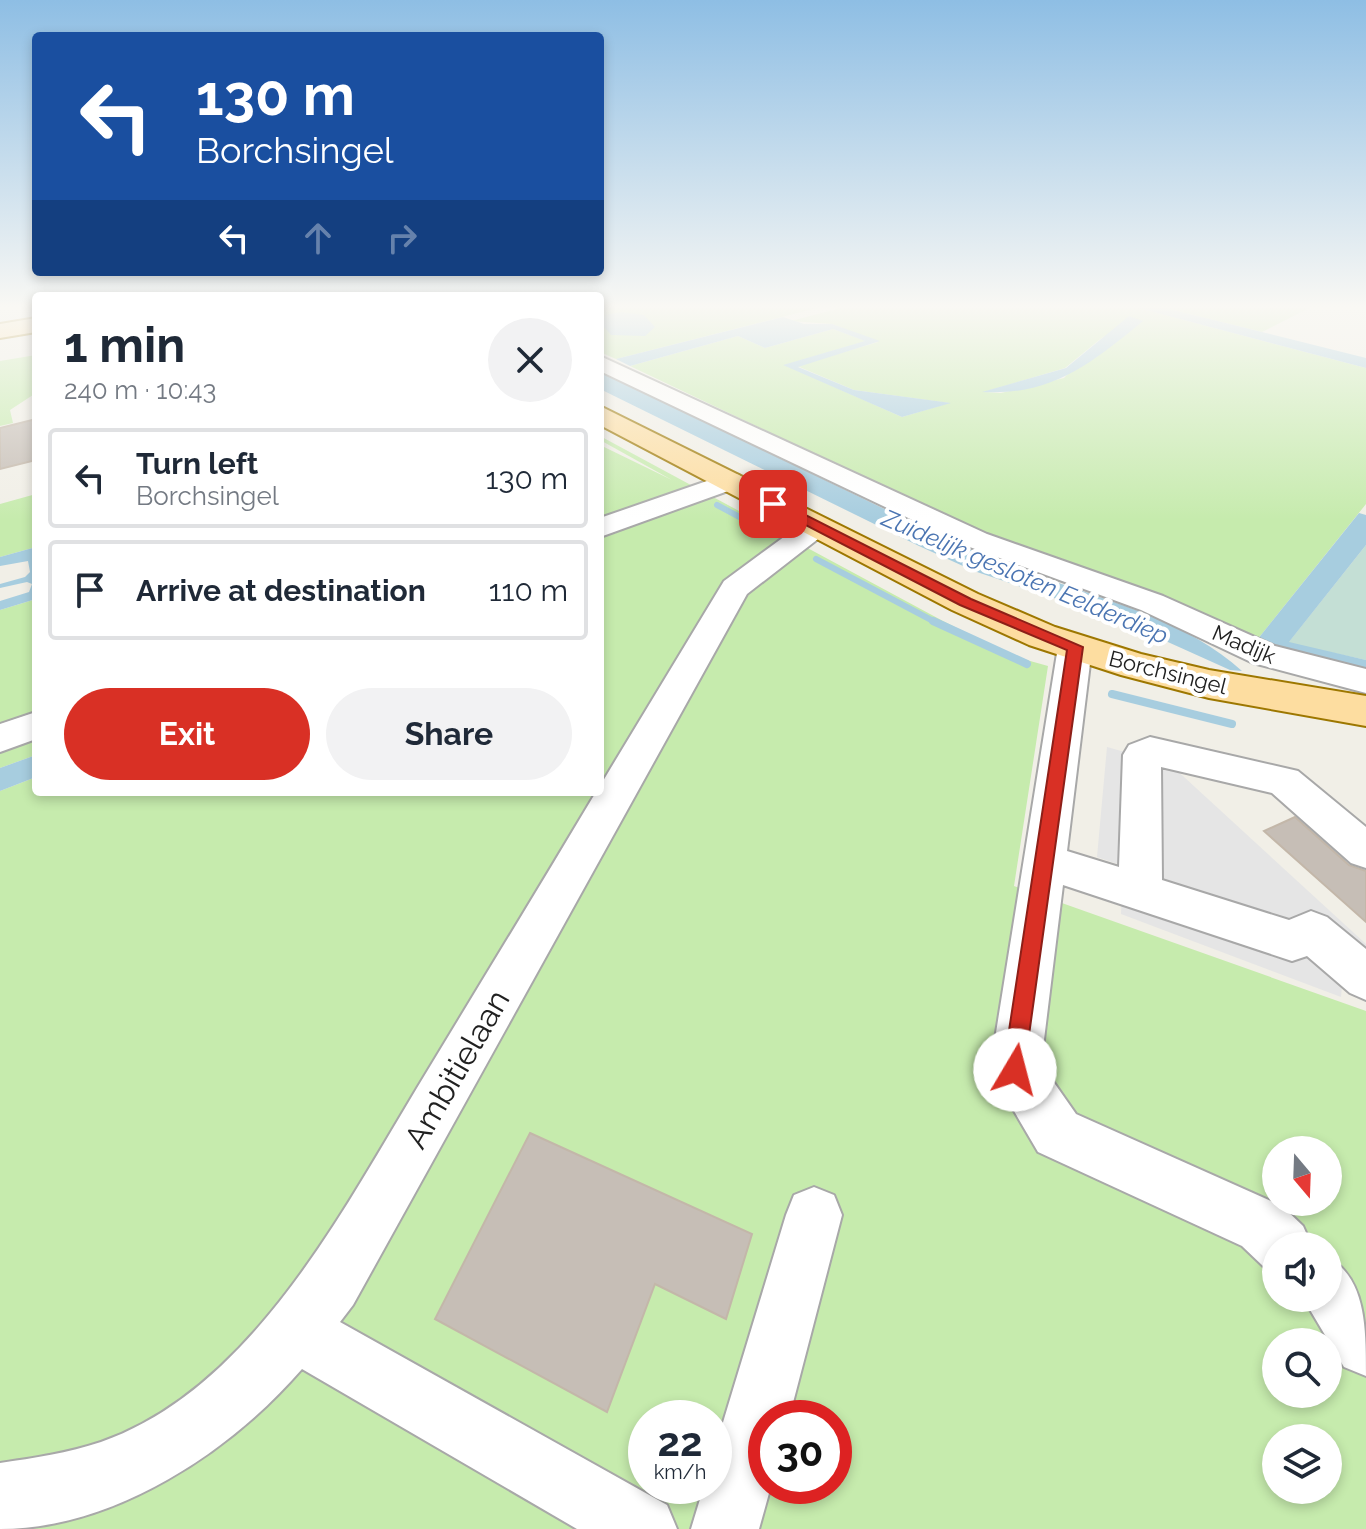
<!DOCTYPE html>
<meta charset="utf-8">
<style>
body{margin:0;font-family:Raleway,sans-serif;background:#f2f2f3;color:#1f2937;height:100vh;display:flex;flex-direction:column;font-size:30px;white-space:nowrap}
*{box-sizing:border-box;margin:0}
p{font-size:26px;color:#747a83}
.icon{flex:none;width:44px;height:44px;fill:none;stroke:currentColor;stroke-width:2;stroke-linecap:round;stroke-linejoin:round}
.map{position:relative;flex:1;overflow:hidden}
.drawer{position:absolute;left:32px;top:292px;width:572px;height:504px;display:flex;flex-direction:column;background:#fff;border-radius:8px;box-shadow:0 4px 12px #0003}
.drawer>*{flex:none}
.top-card{position:absolute;left:32px;top:32px;width:572px;height:244px;border-radius:8px;box-shadow:0 4px 12px #0003;background:#1a4fa0;color:#fff;overflow:hidden}
.needle{width:52px;rotate:161deg}
.fabs{position:absolute;left:1262px;top:1136px;display:grid;gap:16px}
.fabs a{display:grid;place-items:center;width:80px;height:80px;border-radius:50%;background:#fff;box-shadow:0 4px 12px #0003;font-size:40px}
.speed{position:absolute;left:628px;top:1400px;display:flex;gap:16px;font-size:40px;font-weight:700;text-align:center}
.speed>*{display:grid;place-content:center;width:104px;height:104px;border-radius:50%;background:#fff;box-shadow:0 4px 12px #0003;line-height:1}
.speed small{font-size:20px;font-weight:400}
.speed .limit{border:12px solid #d22;background:#fff;color:#111}
.pin{position:absolute;display:grid;place-items:center;width:68px;height:68px;color:#fff;margin:-34px;border-radius:16px;box-shadow:0 4px 12px #0006}
.me{position:absolute;width:88px;margin:-44px;rotate:8deg;stroke-linejoin:round;filter:drop-shadow(0 0 6px #0008)}
.turn{display:flex;align-items:center;gap:28px;height:168px;padding:0 32px;font-size:36px}
.turn .icon{width:104px;height:104px;stroke-width:2.5}
.turn b{display:block;font-size:56px;line-height:68px}
.lanes{display:flex;align-items:center;height:76px;padding:0 32px;background:#0003;justify-content:center;gap:40px;direction:ltr}
.lanes .off{opacity:.35}
.round{display:grid;place-items:center;flex:none;width:84px;height:84px;border-radius:42px;background:#f2f2f3}
.headline{display:flex;align-items:center;justify-content:space-between;height:136px;padding:0 32px}
h1{font-size:48px;font-weight:700;line-height:60px}
.button{display:flex;gap:16px;margin-top:auto;padding:16px 32px}
.button a{flex:1;height:92px;border-radius:48px;background:#d93025;color:#fff;font-size:32px;font-weight:700;line-height:92px;text-align:center}
.button a+a{background:#f2f2f3;color:#1f2937}
ul{padding:0;list-style:none}
li{display:flex;align-items:center;gap:24px;height:100px;margin:0 16px 12px;padding:0 16px;border:4px solid #e0e1e3;border-radius:8px}
li div{flex:1}
li b{display:block;font-size:30px}
li em{font-style:normal}
.map>svg:first-child{display:block}
</style>
<div class="map">
<svg width="1366" height="1529" viewBox="0 0 1366 1529">
<rect width="100%" height="100%" fill="#f1efe7"/>
<path fill="#c6ebad" fill-rule="evenodd" d="M600 306H825L616 359 600 352Z
M848 306H1131L1366 368V504L1257 640 1178 602 960 523 630 366 738 336 765 348 833 329 866 341 785 365 902 417 949 403 854 390 797 366 878 342 832 324 791 321ZM1104 336 1064 378 1001 393 984 392 1065 368Z
M1157 306H1313L1262 332Z
M36 355V393L10 410 13 423 0 426V361Z
M600 436 943 621 1012 656 1048 666 1014 886 1366 1011V1529H0V791L36 777V792H600V445L672 480 600 440ZM1276 1150H1328V1202H1276ZM1276 1246H1328V1298H1276ZM1276 1342H1328V1394H1276ZM646 1418H714V1486H646ZM766 1418H834V1486H766ZM1276 1438H1328V1490H1276Z
M36 494V547L0 557V504Z
M36 599V755L0 768V610Z"/>
<path fill="#c4dfd5" d="M1366 545V660L1288 643Z"/>
<path fill="#e5e5e5" d="M1107 747 1171 765 1366 944V950L1344 963 1341 997 1121 914 1123 866 1097 857Z"/>
<path fill="#a7cddf" d="M1131 306H1157L1366 358V368Z
M621 312 644 315 655 327 645 336 611 335 603 326 605 315Z
M1129 316 1143 321C1092 363 1052 396 982 392L1066 368Z
M783 317 804 324H832L880 341 798 367 854 390 951 403 902 417 783 365 865 341 833 329 765 348 738 336 630 366 616 359Z
M600 371 936 534C973 551 1011 566 1050 580 1116 603 1189 623 1242 671L1230 670 1119 620 974 571 919 546 600 389Z
M1359 513 1366 515V545L1289 642 1366 660V671L1285 653 1257 640Z
M36 547V599L0 610V601L29 592 32 584 27 582 0 588V584L25 577 30 572 28 561 0 566V557Z
M36 755V777L0 791V768Z"/>
<g fill="none" stroke-linecap="round" stroke-linejoin="round">
<path stroke="#a7cddf" stroke-width="6" d="M717 505 764 530
M816 559 937 623"/>
<path stroke="#a7cddf" stroke-width="8" d="M933 621 1027 664
M1112 694 1232 724"/>
</g>
<path fill="#c6beb6" stroke="#c3b7a9" stroke-width="2" d="M36 419V460L0 469V428Z
M1295 817 1349 865 1366 871V922L1264 831Z
M530 1133 752 1234 726 1319 655 1284 607 1412 435 1319Z"/>
<g fill="none" stroke-linecap="round" stroke-linejoin="round">
<defs>
<path id="minor" d="M600 356 987 534 1163 596 1275 646 1366 669V693L1253 663 1141 610 967 546 600 371Z
M730 473 739 475 743 481 739 487 600 537V518Z
M817 518 827 520 831 526 827 532 747 594 353 1305 340 1322 667 1505 677 1529H577L302 1369C230 1452 114 1529 0 1529V1463C34 1458 68 1453 101 1442 250 1390 341 1214 417 1088 477 989 537 891 596 792H600V786L724 581 807 520Z
M1075 636 1087 639 1092 647 1067 851 1119 867 1123 755 1129 745 1150 737 1298 771 1366 827V868L1351 863 1272 793 1161 767 1162 880 1289 920 1311 911 1327 917 1366 949V1000L1350 993 1307 956 1292 961 1063 885 1041 1064 1076 1114 1282 1206 1303 1226 1312 1246H1276V1272L1263 1266 1242 1246 1038 1152 990 1070 1058 647 1063 639Z
M36 712V739L0 752V724Z
M814 1187 834 1195 842 1215 789 1418H766V1486H771L759 1529H691L704 1486H714V1452L786 1215 794 1195Z
M1328 1257C1366 1279 1366 1327 1366 1376L1344 1367 1303 1298H1328Z"/>
<path id="major" d="M36 318V332L0 338V324Z
M600 406 978 594 1055 627 1141 654 1209 670 1366 696V726L1209 698 1121 675 1029 645 952 610 600 425Z"/>
</defs>
<use href="#minor" stroke="#a8a8a8" stroke-width="4"/>
<use href="#major" stroke="#9d7700" stroke-width="4"/>
<use href="#minor" fill="#fff" fill-rule="evenodd"/>
<use href="#major" fill="#fddda0" fill-rule="evenodd"/>
</g>
<linearGradient id="sky" x2="0" y2="1"><stop stop-color="#8ebee4"/><stop offset="0.59" stop-color="#f9f8f4"/><stop offset="1" stop-color="#f9f8f4" stop-opacity="0"/></linearGradient>
<rect width="1366" height="520" fill="url(#sky)"/>
<path fill="#d93025" stroke="#8d1f18" stroke-width="2" d="M769 501H778L971 599 1083 647 1023 1078 1015 1082 1006 1078 1003 1070 1067 650 960 605 769 506Z"/>
<g text-anchor="middle" stroke-width="8" stroke-linejoin="round" paint-order="stroke">
<g font-size="22" fill="#212121" stroke="#fff">
<text transform="translate(1244 644) rotate(23)" y="8">Madijk</text>
<text transform="translate(1168 672) rotate(14)" y="8">Borchsingel</text>
</g>
<g font-size="24" font-style="italic" fill="#4b75b2" stroke="#fff">
<text transform="translate(1025 577) rotate(23)" y="8">Zuidelijk gesloten Eelderdiep</text>
</g>
<g font-size="32" fill="#212121" stroke="#fff">
<text transform="translate(457 1069) rotate(-60)" y="11">Ambitielaan</text>
</g>
</g>
</svg>
<div class="fabs">
<a><svg class="needle" viewBox="-14 -14 28 28"><path d="M0-13l5 13h-10z" fill="#e53935"/><path d="M0 13l5-13h-10z" fill="#747a83"/></svg></a>
<a><svg class="icon" aria-label="sound" viewBox="0 0 24 24"><path d="M4 9h4l5-4v14l-5-4H4zM17 9q2 3 0 6"/></svg></a>
<a><svg class="icon" aria-label="search" viewBox="0 0 24 24"><circle cx="10" cy="10" r="6"/><path d="M15 15l6 6"/></svg></a>
<a><svg class="icon" aria-label="layers" viewBox="0 0 24 24"><path d="M12 4l9 5-9 5-9-5zM3 14l9 5 9-5"/></svg></a>
</div>
<div class="speed"><div>22<small>km/h</small></div><div class="limit">30</div></div>
<div class="pin" style="left:773px;top:504px;background:#d93025"><svg class="icon" aria-label="arrive" viewBox="0 0 24 24"><path d="M6 21V4h12l-3 4 3 4H6"/></svg></div>
<svg class="me" style="left:1015px;top:1070px" viewBox="-20 -20 40 40"><circle r="19" fill="#fff"/><path d="M0-13L10 11 0 6-10 11z" fill="#d93025"/></svg>
<div class="top-card">
<div class="turn"><svg class="icon" aria-label="left" viewBox="0 0 24 24"><path d="M17 20v-9H6M10 6l-5 5 5 5"/></svg><div><b>130 m</b>Borchsingel</div></div>
<div class="lanes"><svg class="icon" aria-label="left" viewBox="0 0 24 24"><path d="M17 20v-9H6M10 6l-5 5 5 5"/></svg><svg class="icon off" aria-label="ahead" viewBox="0 0 24 24"><path d="M12 20V5M6 11l6-6 6 6"/></svg><svg class="icon off" aria-label="right" viewBox="0 0 24 24"><path d="M7 20v-9h11M14 6l5 5-5 5"/></svg></div>
</div>
<section class="drawer">
<div class="headline"><div><h1>1 min</h1><p>240 m · 10:43</p></div><a class="round"><svg class="icon" aria-label="close" viewBox="0 0 24 24"><path d="M6 6l12 12M18 6L6 18"/></svg></a></div>
<ul>
<li><svg class="icon" aria-label="left" viewBox="0 0 24 24"><path d="M17 20v-9H6M10 6l-5 5 5 5"/></svg><div><b>Turn left</b><p>Borchsingel</p></div><em>130 m</em></li>
<li><svg class="icon" aria-label="arrive" viewBox="0 0 24 24"><path d="M6 21V4h12l-3 4 3 4H6"/></svg><div><b>Arrive at destination</b></div><em>110 m</em></li>
</ul>
<div class="button"><a>Exit</a><a>Share</a></div>
</section>
</div>
